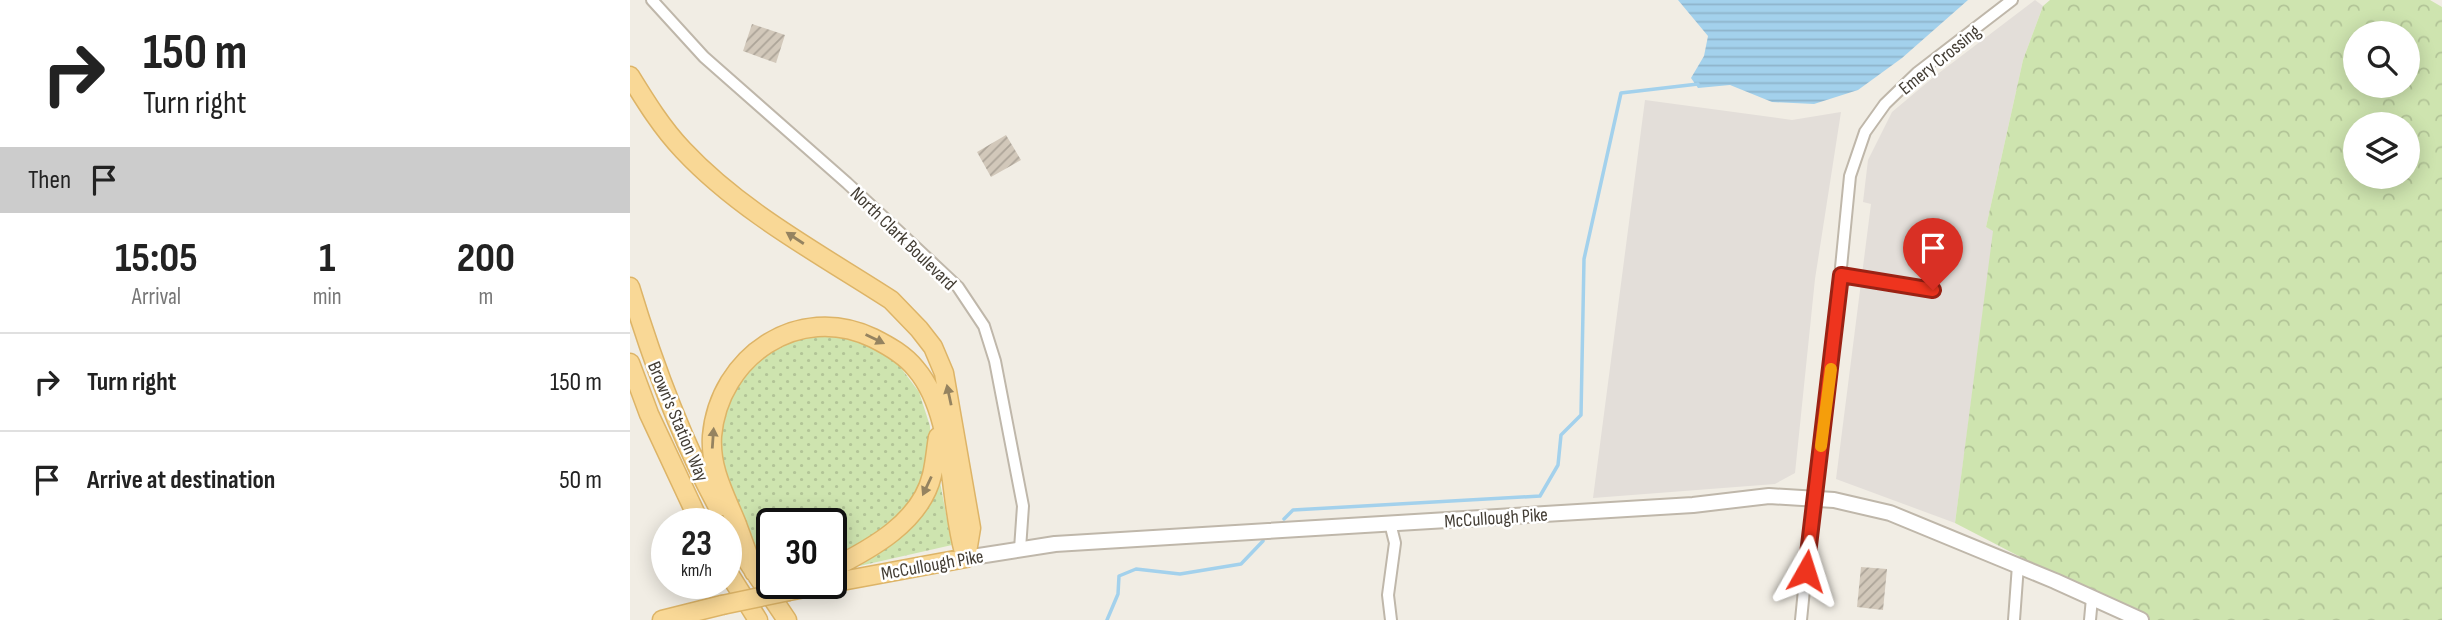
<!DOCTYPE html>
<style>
body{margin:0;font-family:"Sofia Sans Condensed",sans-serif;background:#f2f2f2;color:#222;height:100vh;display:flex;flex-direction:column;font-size:26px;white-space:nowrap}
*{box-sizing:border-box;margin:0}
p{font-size:23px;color:#767676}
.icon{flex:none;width:38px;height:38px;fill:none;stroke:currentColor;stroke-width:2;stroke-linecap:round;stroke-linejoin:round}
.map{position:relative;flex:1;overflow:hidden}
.sheet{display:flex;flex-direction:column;background:#fff;width:630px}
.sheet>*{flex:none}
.banner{background:#fff;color:#222;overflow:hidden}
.buttons{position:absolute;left:1713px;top:21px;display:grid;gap:14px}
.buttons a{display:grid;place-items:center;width:77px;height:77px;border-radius:50%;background:#fff;box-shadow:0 4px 18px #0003;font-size:35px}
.speed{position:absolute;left:21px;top:508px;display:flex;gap:14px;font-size:35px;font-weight:700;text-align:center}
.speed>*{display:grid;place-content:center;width:91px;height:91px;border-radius:50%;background:#fff;box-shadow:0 4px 18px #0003;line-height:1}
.speed small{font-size:18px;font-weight:400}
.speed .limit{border:4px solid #111;border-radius:10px;background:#fff;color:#111}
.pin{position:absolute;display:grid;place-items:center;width:60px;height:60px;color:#fff;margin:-72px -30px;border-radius:50% 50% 50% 0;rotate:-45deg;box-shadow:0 0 7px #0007}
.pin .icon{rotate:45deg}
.me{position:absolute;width:77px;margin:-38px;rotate:6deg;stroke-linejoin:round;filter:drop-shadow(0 0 5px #0008)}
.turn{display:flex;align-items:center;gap:24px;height:147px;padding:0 28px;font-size:32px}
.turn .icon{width:91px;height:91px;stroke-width:2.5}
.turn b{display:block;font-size:49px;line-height:60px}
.then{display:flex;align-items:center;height:66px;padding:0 28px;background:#0003;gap:14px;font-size:26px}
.eta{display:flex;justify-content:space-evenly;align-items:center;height:119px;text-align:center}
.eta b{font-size:42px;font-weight:700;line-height:49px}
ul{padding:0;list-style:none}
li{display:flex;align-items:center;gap:21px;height:98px;padding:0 28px;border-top:2px solid #e0e0e0}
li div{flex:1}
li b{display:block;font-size:26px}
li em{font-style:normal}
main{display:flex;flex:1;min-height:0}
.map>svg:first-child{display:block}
</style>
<main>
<section class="sheet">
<div class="banner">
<div class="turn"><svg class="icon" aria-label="right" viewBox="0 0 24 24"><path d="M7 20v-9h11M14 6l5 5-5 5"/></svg><div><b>150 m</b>Turn right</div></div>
<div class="then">Then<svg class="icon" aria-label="arrive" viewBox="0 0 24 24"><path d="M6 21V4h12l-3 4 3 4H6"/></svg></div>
</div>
<div class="eta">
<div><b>15:05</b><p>Arrival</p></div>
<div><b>1</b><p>min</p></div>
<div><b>200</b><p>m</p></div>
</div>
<ul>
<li><svg class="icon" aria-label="right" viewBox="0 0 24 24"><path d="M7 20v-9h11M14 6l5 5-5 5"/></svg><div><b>Turn right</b></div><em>150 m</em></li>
<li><svg class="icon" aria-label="arrive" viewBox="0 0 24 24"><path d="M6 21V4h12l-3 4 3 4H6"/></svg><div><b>Arrive at destination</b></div><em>50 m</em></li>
</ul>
</section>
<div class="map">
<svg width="1812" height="620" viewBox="0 0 1812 620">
<defs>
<pattern id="grass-dots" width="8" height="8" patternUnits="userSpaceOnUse" patternTransform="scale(1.75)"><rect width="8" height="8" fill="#cee4af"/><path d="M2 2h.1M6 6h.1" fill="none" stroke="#b2c497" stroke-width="1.8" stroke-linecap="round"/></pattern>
<pattern id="forest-crowns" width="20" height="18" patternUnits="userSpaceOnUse" patternTransform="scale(1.75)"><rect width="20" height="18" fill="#cee4af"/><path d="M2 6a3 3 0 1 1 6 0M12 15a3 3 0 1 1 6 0" fill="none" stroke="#b2c497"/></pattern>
<pattern id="water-rules" width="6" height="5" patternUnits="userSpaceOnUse" patternTransform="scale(1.75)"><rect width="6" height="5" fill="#a3d1ec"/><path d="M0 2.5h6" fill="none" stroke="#8eb4cb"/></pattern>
<pattern id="building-hatch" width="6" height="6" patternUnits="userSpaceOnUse" patternTransform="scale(1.75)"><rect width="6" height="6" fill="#d2c8ba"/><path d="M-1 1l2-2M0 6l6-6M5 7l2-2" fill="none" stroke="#aca498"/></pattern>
</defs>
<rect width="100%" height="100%" fill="#f1ede4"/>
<path fill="#e3ded9" d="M1405 0 1413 6 1393 60 1356 227 1364 230 1325 523 1206 479 1241 204 1233 202 1238 160 1262 112 1305 76Z
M1015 100 1162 120 1211 112 1185 279 1165 473 1145 484 963 498Z"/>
<path fill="url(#grass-dots)" d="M184 336 216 338 240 346 268 364 289 392 300 426 301 446 288 493 260 527 201 563V523H142V575C122 542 101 506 92 468 82 427 100 380 134 355 149 344 167 340 184 336Z
M309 477 322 545 216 569Z"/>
<path fill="url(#forest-crowns)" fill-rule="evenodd" d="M1420 0H1800L1812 7V620H1512L1325 523 1363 231 1356 227 1393 60 1413 6ZM1726 33H1778V86H1726ZM1726 124H1778V177H1726Z"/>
<path fill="url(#water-rules)" d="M1048 0H1338L1272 58 1228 90 1184 104 1142 102 1100 85 1068 88 1061 78 1074 56 1078 36Z"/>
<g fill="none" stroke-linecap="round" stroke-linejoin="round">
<path stroke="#a3d1ec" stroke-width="3.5" d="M654 519 663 510 910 496 928 465 931 435 951 415 954 259 991 93 1068 84
M477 620 488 594 489 576 506 569 550 574 611 564 633 541"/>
</g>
<path fill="url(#building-hatch)" d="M122 24 155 35 146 63 113 51Z
M376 135 391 160 361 177 347 152Z
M1231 567 1257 569 1253 610 1227 607Z"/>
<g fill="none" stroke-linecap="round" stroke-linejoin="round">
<defs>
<path id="service" d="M1211 275 1303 290"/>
<path id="minor" d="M22 0 74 57 217 183 328 287 354 326 365 361 393 506 390 549
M760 523 765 543 758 595 761 620
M1171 620 1183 499 1202 359 1220 176 1235 132 1255 104 1287 73 1382 0
M1384 620 1388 565
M1460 620 1462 598"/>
<path id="tertiary" d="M336 558 425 544 1063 505 1139 496 1204 500 1260 513 1425 581 1511 620"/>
<path id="primary" d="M0 76C16 102 32 128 53 150 111 212 190 254 261 300L289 329 303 347 314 373 341 528 336 558
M0 287C23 363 50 437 88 507
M0 363 19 414 70 523
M118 562 157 620
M96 569 128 620
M201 569C241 549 291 522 302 475 305 463 306 449 308 437
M124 572C118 555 112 538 106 522 94 493 80 468 82 436 89 357 168 302 243 338 259 346 275 355 286 369 325 415 318 495 334 552
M201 583 336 558
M159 591 201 583
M32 620 92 605"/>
</defs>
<use href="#service" stroke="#bfb7aa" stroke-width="9"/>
<use href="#minor" stroke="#bfb7aa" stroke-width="14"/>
<use href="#tertiary" stroke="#bfb7aa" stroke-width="18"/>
<use href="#primary" stroke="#ddb467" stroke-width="21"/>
<use href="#service" stroke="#fff" stroke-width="5"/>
<use href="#minor" stroke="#fff" stroke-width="10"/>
<use href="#tertiary" stroke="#fff" stroke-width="14"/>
<use href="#primary" stroke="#f9d896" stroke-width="18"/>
<defs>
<path id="primary-bridge" d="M92 605 159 591"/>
</defs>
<use href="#primary-bridge" stroke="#ddb467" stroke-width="21" stroke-linecap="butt"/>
<use href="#primary-bridge" stroke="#f9d896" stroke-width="18"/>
</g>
<defs><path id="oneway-solid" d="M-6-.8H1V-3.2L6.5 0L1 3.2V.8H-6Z" transform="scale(1.75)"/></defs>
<g fill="#958360">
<use href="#oneway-solid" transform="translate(165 238) rotate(-147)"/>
<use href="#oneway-solid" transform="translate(245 339) rotate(26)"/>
<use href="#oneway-solid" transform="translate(319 395) rotate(-102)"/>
<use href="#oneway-solid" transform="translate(83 438) rotate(-86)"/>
<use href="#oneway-solid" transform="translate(297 486) rotate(115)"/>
</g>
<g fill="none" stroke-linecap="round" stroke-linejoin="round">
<defs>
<path id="route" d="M1176 571 1211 275 1303 290"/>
</defs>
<use href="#route" stroke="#9b2214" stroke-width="18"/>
<use href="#route" stroke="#ee341e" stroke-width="12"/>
<path stroke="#f59e0b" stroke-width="12" d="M1191 446 1201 369"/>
</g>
<g text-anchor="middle" stroke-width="5" stroke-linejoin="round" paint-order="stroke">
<g font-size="19" fill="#433d34" stroke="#fff">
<text transform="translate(1309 59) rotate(-39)" y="7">Emery Crossing</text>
<text transform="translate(274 238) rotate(44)" y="7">North Clark Boulevard</text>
<text transform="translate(49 421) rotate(67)" y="7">Brown's Station Way</text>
<text transform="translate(866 517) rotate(-4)" y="7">McCullough Pike</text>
<text transform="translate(302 564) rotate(-10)" y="7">McCullough Pike</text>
</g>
</g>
</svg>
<div class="buttons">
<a><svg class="icon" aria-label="search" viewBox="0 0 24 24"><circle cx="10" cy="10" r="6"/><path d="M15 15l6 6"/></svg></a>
<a><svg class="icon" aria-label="layers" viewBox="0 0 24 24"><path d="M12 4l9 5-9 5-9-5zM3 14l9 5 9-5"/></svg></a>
</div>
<div class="speed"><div>23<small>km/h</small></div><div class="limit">30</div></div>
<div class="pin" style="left:1303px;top:290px;background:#d93025"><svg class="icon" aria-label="arrive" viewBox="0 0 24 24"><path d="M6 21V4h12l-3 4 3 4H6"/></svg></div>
<svg class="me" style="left:1176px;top:571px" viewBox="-20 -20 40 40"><path d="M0-17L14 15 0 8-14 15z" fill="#ee341e" stroke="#fff" stroke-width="4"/></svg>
</div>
</main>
